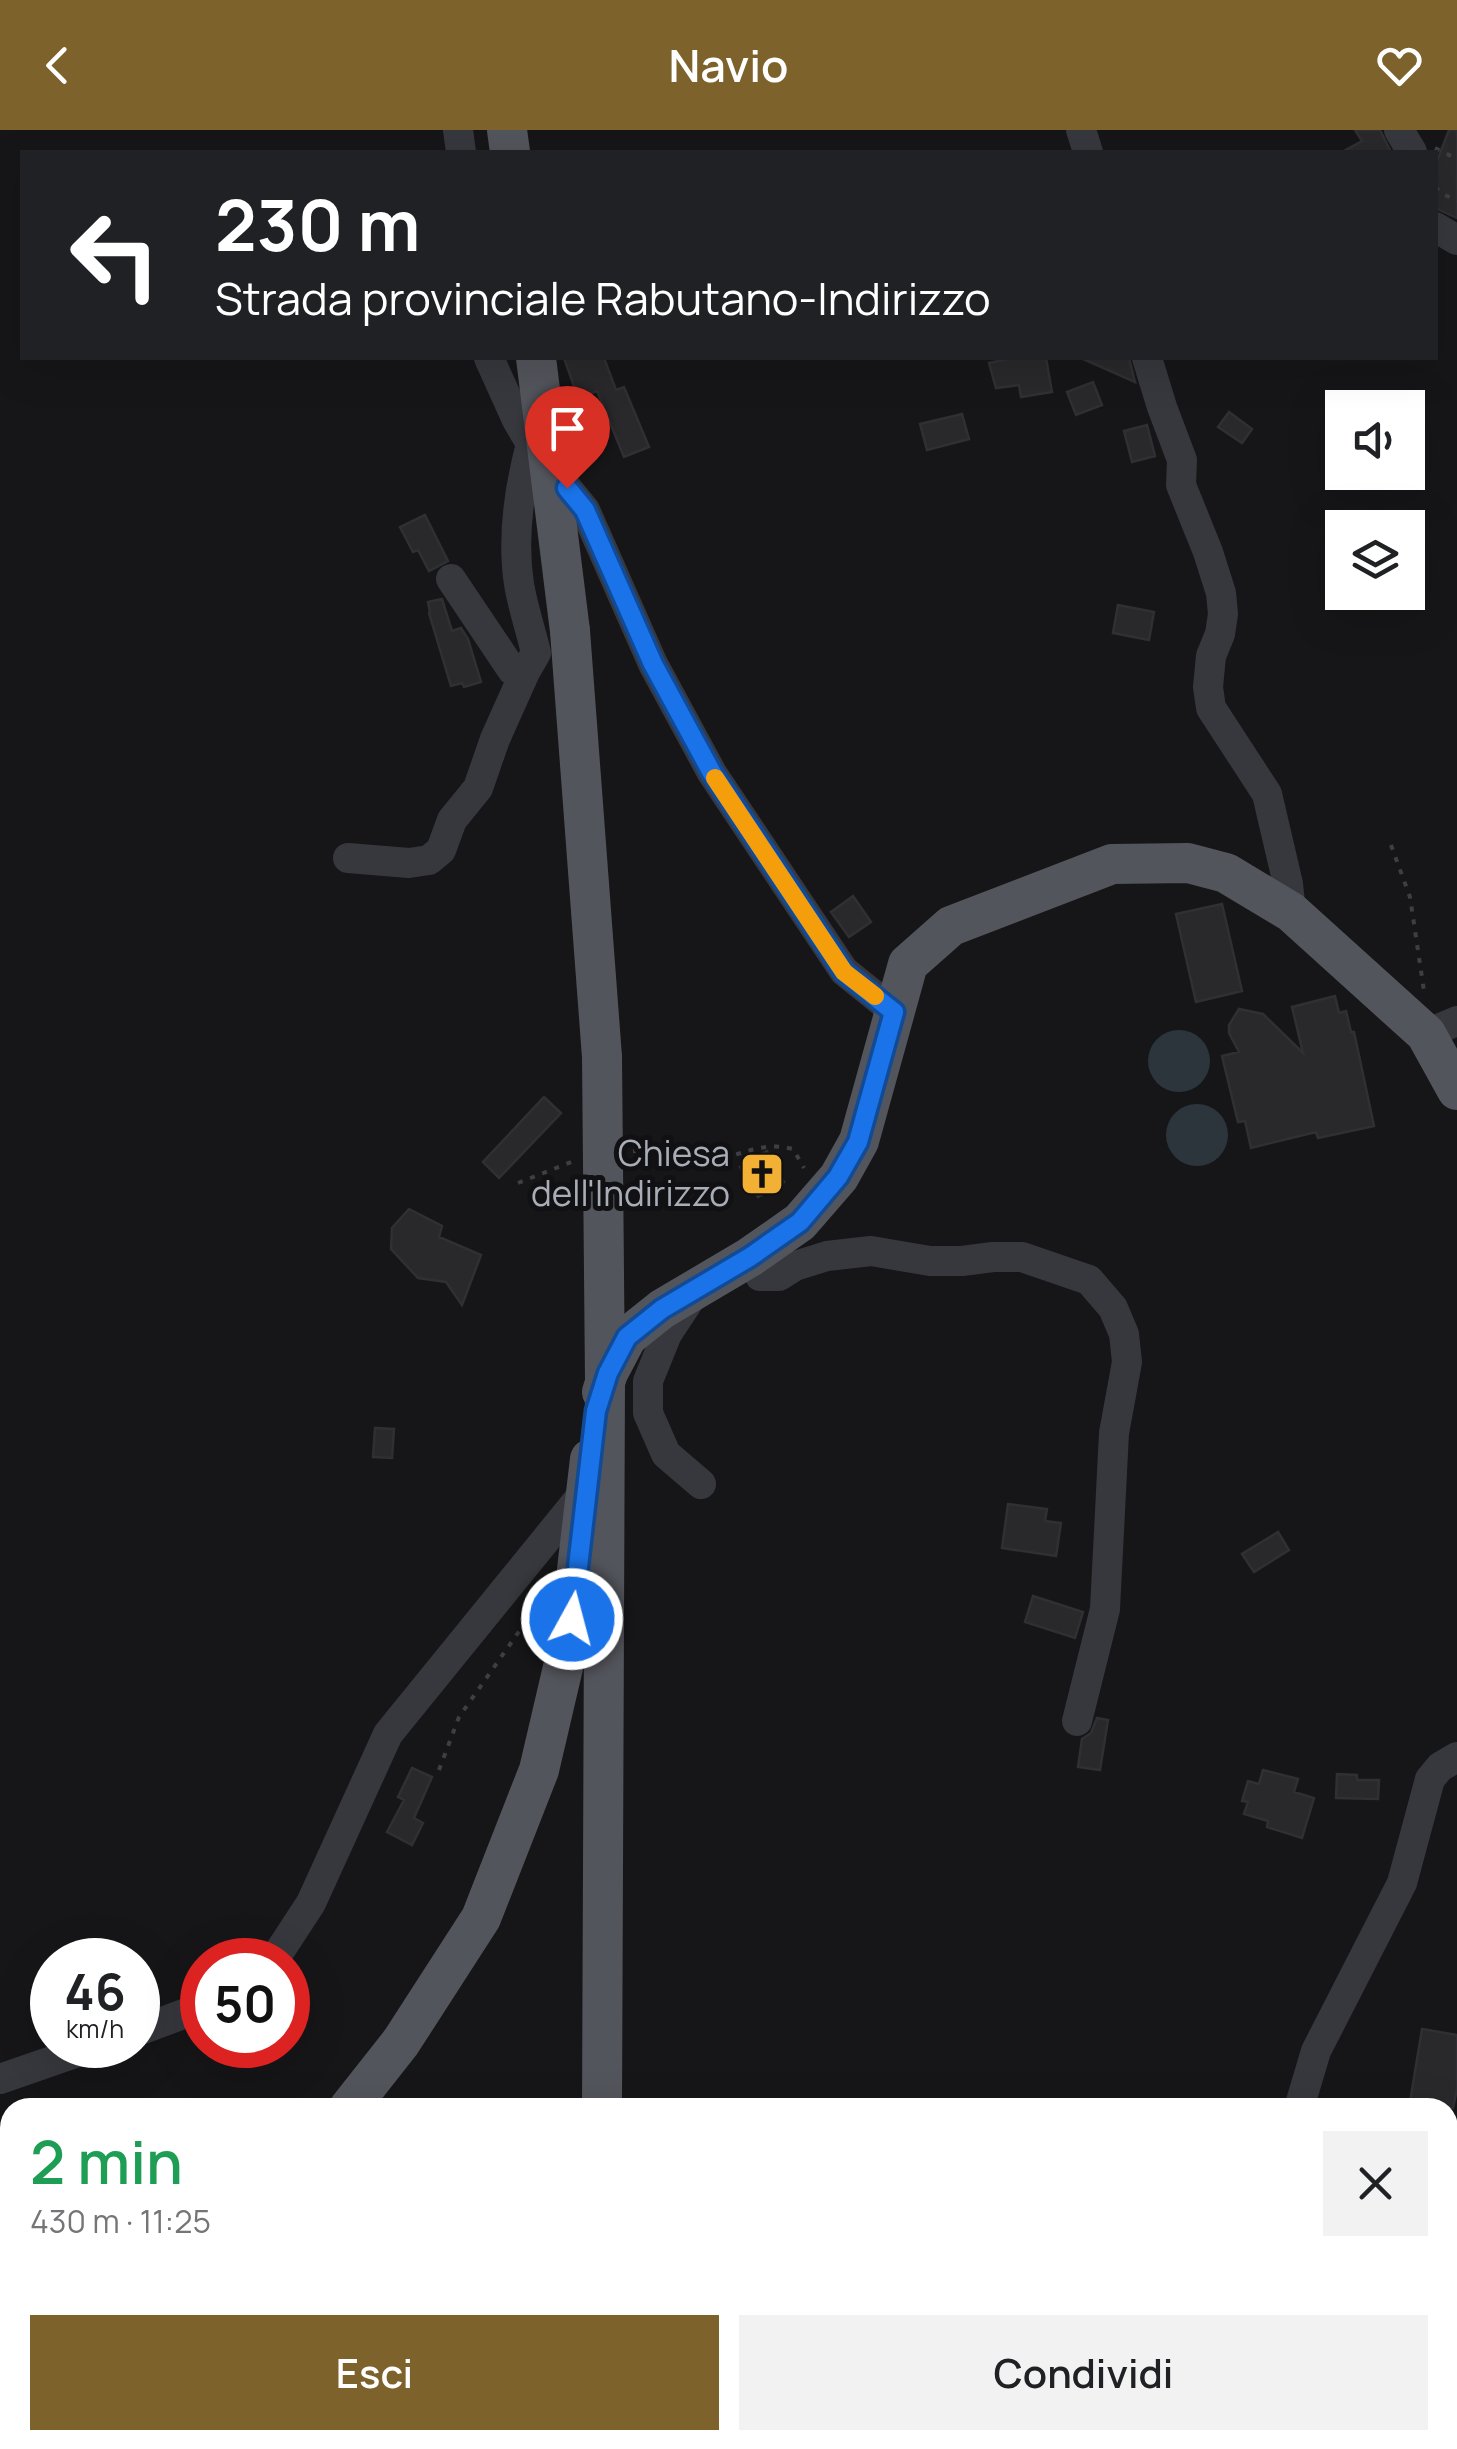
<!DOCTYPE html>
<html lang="it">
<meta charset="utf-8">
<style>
body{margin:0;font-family:Manrope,sans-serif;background:#f2f2f2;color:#202124;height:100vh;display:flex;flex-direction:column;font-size:38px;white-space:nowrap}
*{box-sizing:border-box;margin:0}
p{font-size:32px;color:#757577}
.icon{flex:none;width:55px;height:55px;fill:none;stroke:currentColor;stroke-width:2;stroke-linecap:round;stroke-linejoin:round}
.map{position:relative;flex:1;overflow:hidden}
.panel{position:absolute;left:0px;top:1968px;width:1458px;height:352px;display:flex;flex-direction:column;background:#fff;border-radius:30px 30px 0 0;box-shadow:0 10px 40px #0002}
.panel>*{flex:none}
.top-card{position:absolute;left:20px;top:20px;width:1418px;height:210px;border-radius:0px;box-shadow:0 10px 40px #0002;background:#202124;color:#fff;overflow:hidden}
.fabs{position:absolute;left:1325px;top:260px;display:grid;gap:20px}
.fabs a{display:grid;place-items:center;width:100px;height:100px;border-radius:0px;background:#fff;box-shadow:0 10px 40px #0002;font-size:50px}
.speed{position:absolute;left:30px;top:1808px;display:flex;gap:20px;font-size:50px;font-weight:700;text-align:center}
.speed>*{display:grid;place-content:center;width:130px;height:130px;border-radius:50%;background:#fff;box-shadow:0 10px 40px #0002;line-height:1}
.speed small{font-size:25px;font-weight:400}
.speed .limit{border:15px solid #d22;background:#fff;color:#111}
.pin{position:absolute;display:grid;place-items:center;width:85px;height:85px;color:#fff;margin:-102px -42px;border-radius:50% 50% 50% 0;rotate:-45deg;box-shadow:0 0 10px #0007}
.pin .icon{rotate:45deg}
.me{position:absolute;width:110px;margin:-55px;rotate:7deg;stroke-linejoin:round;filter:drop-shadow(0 0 8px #0008)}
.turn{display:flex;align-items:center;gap:35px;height:210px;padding:0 30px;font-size:45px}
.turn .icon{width:130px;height:130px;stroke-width:2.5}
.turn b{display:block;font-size:70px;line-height:85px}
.round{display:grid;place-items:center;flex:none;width:105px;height:105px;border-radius:0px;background:#f2f2f2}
.headline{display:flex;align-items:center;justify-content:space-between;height:170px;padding:0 30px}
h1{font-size:60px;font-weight:600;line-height:75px;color:#1e9e55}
.action{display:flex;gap:20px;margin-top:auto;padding:20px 30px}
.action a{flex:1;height:115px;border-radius:0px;background:#7e622b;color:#fff;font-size:40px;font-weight:600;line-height:115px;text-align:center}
.action a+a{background:#f2f2f2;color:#202124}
header{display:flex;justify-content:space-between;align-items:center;height:130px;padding:0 30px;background:#7e622b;color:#fff;font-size:45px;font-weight:600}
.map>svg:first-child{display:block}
</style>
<header><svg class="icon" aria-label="back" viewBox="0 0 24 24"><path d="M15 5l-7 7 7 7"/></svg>Navio<svg class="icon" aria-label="heart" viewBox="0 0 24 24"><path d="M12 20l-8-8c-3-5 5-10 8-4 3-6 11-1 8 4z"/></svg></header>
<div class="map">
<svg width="1457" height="2319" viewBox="0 0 1457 2319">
<rect width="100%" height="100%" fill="#161618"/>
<path fill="#1c231d" d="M289 2310H575V2319H284Z"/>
<path fill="#2c353c" d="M1148 931a31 31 0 1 1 62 0a31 31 0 1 1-62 0Z
M1166 1005a31 31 0 1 1 62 0a31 31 0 1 1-62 0Z"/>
<path fill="#29292c" stroke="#303034" stroke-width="2.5" d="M1355 0H1380L1391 22H1342L1362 11Z
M1449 0H1457V88L1435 78V36Z
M564 228H604L616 260 624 257 649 317 624 327 597 261 578 268Z
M1012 228H1046L1052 262 1021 267 1019 255 996 258 989 233Z
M1081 228H1129L1135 252Z
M1093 252 1102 275 1076 285 1067 262Z
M1229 282 1252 299 1242 313 1218 297Z
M962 284 969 309 927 320 920 294Z
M1147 295 1155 326 1132 332 1124 301Z
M425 385 448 431 429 441 418 420 413 422 400 397Z
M442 469 452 501 461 498 468 509 481 552 464 557 462 553 451 556 429 483 430 482 428 472Z
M1118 475 1154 482 1149 510 1113 503Z
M853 766 871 792 849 807 831 782Z
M1222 774 1242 861 1196 872 1176 784Z
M1335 866 1339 883 1346 881 1351 902H1354L1374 996 1318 1008 1316 1002 1251 1018 1245 991 1238 992 1222 926 1239 922 1229 903V895L1239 879 1263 884 1303 923 1292 877Z
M544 967 561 983 499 1048 483 1032Z
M767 1021 784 1052 758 1067 740 1037Z
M409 1079 442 1096 439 1107 481 1125 462 1175 446 1152 418 1148 391 1119 392 1098Z
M375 1298 394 1299 392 1328 373 1327Z
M1008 1374 1047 1379 1045 1391 1061 1393 1056 1426 1002 1418Z
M1278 1402 1289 1420 1254 1442 1242 1424Z
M1033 1466 1083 1482 1075 1508 1025 1492Z
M1097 1588 1108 1590 1100 1640 1078 1637 1082 1609 1091 1603Z
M412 1638 432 1647 414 1688 423 1693 412 1715 387 1702 404 1670 398 1667Z
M1263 1640 1298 1649 1294 1662 1314 1668 1302 1708 1267 1697 1268 1691 1244 1684 1248 1672 1242 1671 1248 1651 1259 1654Z
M1337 1644 1357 1645V1650H1379L1378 1669 1336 1668Z
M1422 1899 1457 1905V1959L1453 1978H1409Z"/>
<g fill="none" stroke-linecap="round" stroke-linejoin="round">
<path stroke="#3d3f44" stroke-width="4" stroke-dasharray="5 8" stroke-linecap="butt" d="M1435 18 1457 29
M1435 57 1443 64 1457 71
M1391 715 1410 767 1424 861
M633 1021C657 1022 682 1030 706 1029 740 1029 758 1010 793 1019L804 1038
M518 1053 574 1031
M439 1640 459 1587 532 1483 543 1471"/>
<path stroke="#37383d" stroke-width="30" d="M458 0 461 22
M1081 0 1088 22
M1399 0 1412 22
M1435 97 1457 110
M489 228 517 290 531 314 585 380 653 534 712 643 844 841 895 882
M1147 228 1162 277 1182 330 1181 355 1208 422 1221 463 1223 484 1220 504 1211 526 1208 557 1211 578 1267 664 1288 754 1291 782
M451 449 512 540 525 542 536 523C531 501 523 478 519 454 512 408 519 359 531 314
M348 728 409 733 429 730 441 720 452 690 478 658 495 609 525 542
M1426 904 1457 891
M750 1127 760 1146H779L795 1136 827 1126 871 1121 930 1131H962L993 1127H1022L1089 1150 1113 1178 1124 1204 1127 1232 1114 1303 1105 1479 1077 1591
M694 1163 667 1204 648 1251V1283L666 1324 701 1354
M269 1830 279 1822 311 1773 388 1604 587 1359
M138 1901 202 1877
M0 1949 98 1915
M1299 1978 1316 1921 1402 1753 1430 1649 1440 1637 1457 1627
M1264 2319 1265 2310"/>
<path stroke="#53555c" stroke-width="40" d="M507 0 510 22
M570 501 602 927
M602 1262 608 1243 627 1207 662 1179 750 1127 800 1092 839 1047 859 1011 908 834 951 796 1112 734 1188 733 1226 743 1291 782 1426 904 1457 960
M349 1978 401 1912 481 1788 539 1640 568 1516 590 1329
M78 2319 86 2310
M600 2319V2310"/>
<path stroke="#53555c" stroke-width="40" d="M536 228 570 501
M602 1978 605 1251 602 927"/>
</g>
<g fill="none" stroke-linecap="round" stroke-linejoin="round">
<defs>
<path id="route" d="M567 358 585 380 653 534 712 643 844 842 894 882 858 1012 838 1047 800 1092 750 1127 662 1179 627 1207 608 1243 596 1281 572 1489"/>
</defs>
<use href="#route" stroke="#114b97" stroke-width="25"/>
<use href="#route" stroke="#1a73e8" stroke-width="18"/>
<path stroke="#f59e0b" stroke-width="18" d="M715 648 844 842 875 866"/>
</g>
<defs>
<symbol id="church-square" viewBox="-11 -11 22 22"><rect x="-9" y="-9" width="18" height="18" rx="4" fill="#f2b134" stroke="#111113"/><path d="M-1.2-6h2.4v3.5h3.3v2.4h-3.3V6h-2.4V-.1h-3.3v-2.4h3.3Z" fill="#111"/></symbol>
</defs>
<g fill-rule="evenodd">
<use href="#church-square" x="737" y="1019" width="50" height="50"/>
</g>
<g text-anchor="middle" stroke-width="10" stroke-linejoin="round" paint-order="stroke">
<g font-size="35" fill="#a8adb8" stroke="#111113" text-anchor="end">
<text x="730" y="1036">Chiesa<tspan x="730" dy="40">dell'Indirizzo</tspan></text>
</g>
</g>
</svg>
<div class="fabs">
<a><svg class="icon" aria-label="sound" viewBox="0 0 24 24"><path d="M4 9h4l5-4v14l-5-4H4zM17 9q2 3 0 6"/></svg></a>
<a><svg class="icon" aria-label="layers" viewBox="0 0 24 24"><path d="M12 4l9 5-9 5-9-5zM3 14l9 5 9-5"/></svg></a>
</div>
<div class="speed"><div>46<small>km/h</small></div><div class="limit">50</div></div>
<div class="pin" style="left:567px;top:358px;background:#d93025"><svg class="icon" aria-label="arrive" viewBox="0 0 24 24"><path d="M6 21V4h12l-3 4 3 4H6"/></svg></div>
<svg class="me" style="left:572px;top:1489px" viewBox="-20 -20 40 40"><circle r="17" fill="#1a73e8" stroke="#fff" stroke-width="3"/><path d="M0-11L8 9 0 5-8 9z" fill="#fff"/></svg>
<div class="top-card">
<div class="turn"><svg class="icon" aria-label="left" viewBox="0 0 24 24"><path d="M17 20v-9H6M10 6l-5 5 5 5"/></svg><div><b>230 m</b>Strada provinciale Rabutano-Indirizzo</div></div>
</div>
<section class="panel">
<div class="headline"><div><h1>2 min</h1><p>430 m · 11:25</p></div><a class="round"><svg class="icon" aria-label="close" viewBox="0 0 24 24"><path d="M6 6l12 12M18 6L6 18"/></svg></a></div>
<div class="action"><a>Esci</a><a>Condividi</a></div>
</section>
</div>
